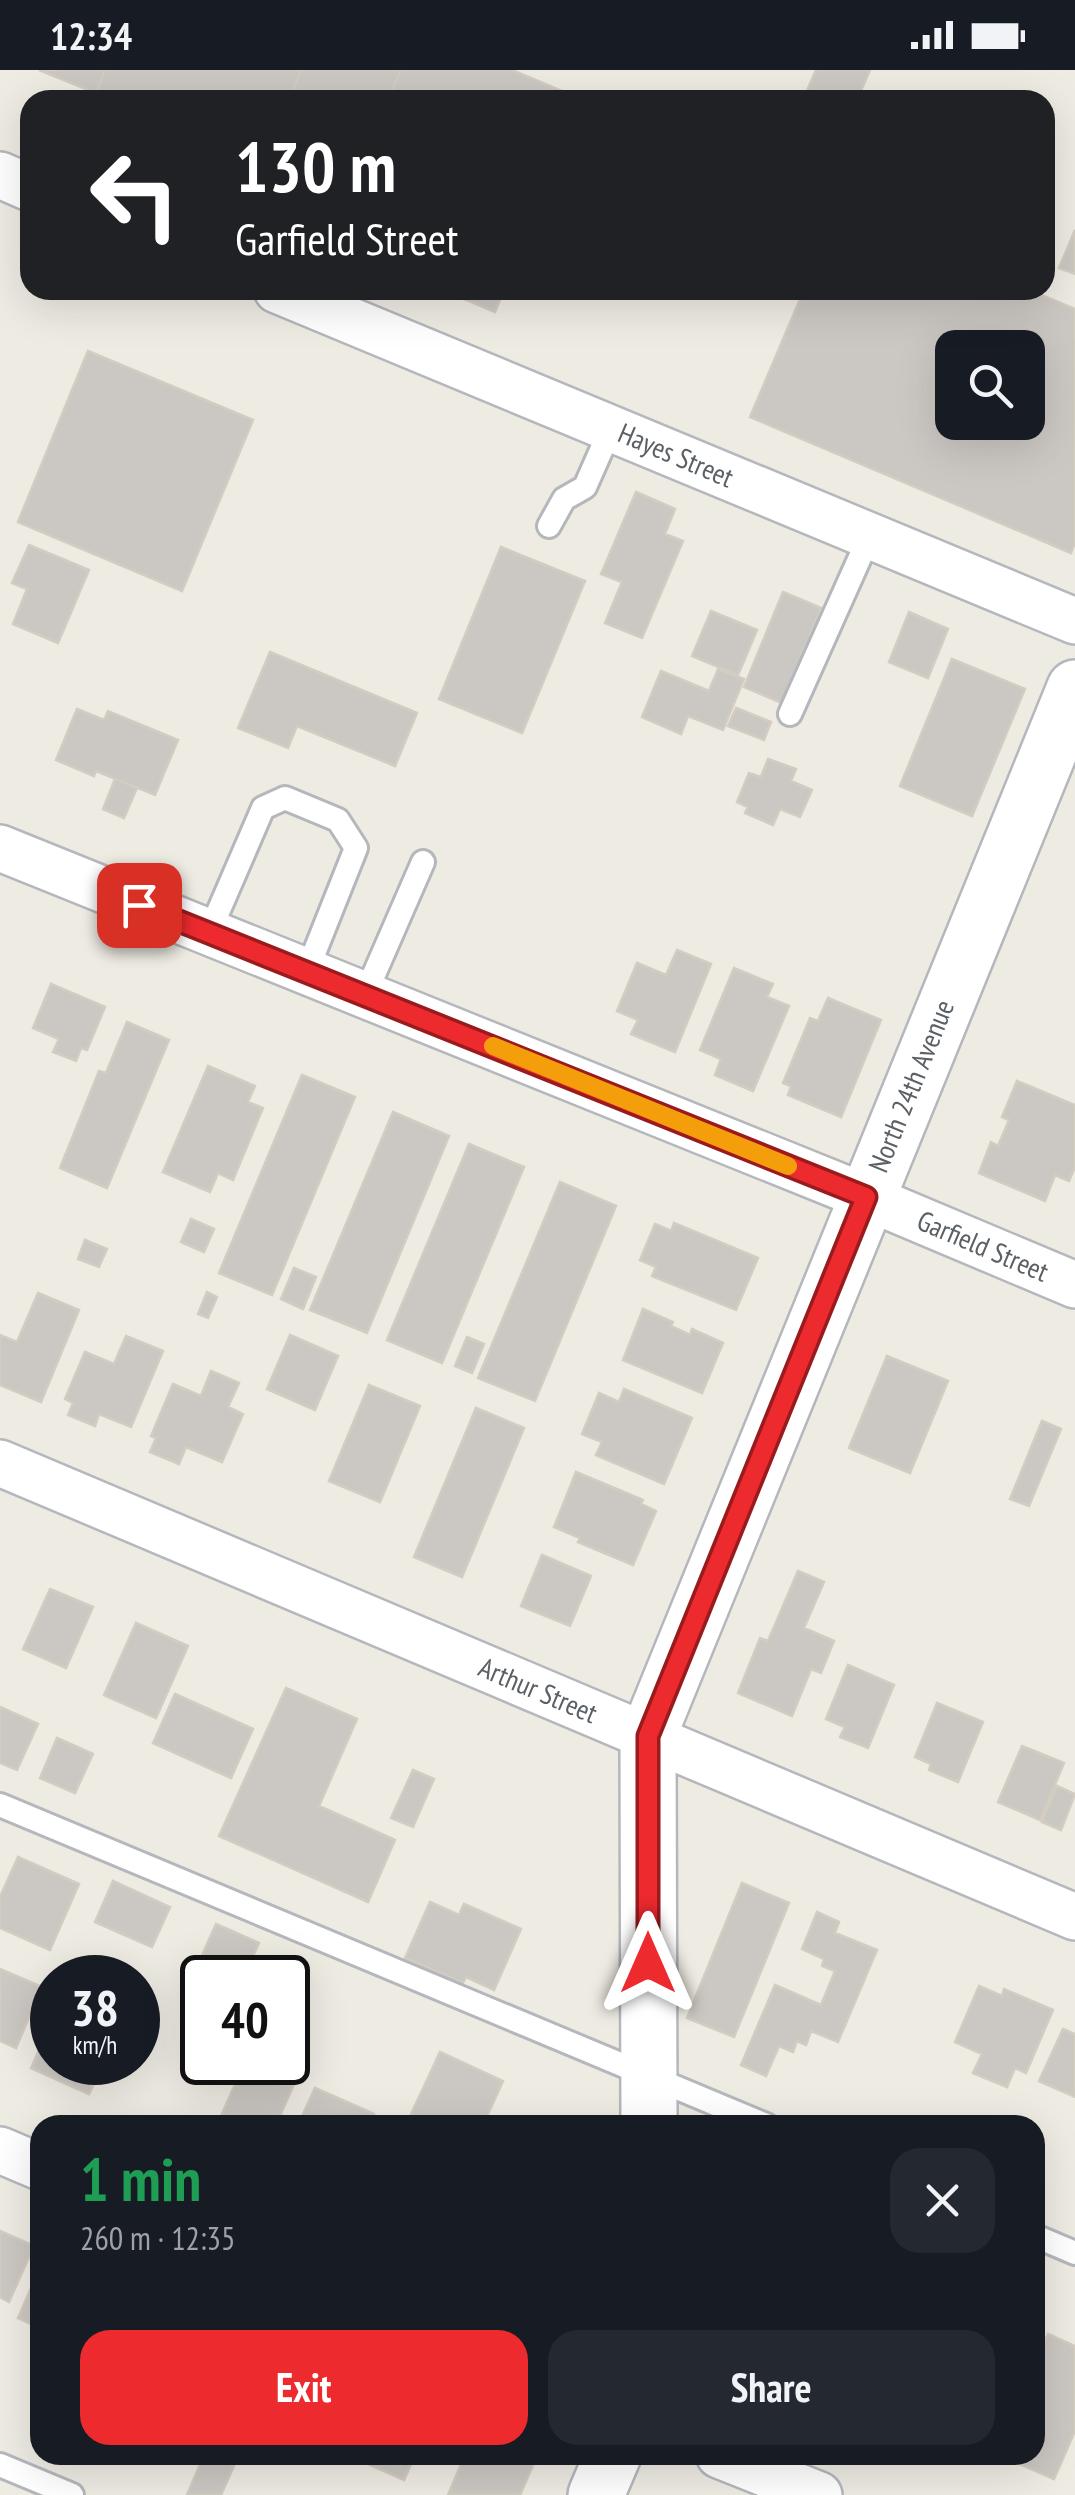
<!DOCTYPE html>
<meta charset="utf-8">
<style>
body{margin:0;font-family:"PT Sans Narrow",sans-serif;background:#242831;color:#f1f3f6;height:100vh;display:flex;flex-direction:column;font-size:38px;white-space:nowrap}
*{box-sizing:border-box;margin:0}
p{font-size:32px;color:#9ea1a6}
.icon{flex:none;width:55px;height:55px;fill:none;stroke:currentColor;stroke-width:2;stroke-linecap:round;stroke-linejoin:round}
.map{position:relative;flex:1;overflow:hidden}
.panel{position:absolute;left:30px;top:2045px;width:1015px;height:350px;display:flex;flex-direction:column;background:#171b24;border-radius:30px;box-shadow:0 10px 40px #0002}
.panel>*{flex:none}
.top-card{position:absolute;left:20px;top:20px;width:1035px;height:210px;border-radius:30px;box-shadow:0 10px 40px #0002;background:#202124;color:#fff;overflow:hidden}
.buttons{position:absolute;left:935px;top:260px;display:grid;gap:20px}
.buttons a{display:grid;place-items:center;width:110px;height:110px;border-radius:20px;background:#171b24;box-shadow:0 10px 40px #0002;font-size:50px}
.speed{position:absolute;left:30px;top:1885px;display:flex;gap:20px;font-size:50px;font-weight:700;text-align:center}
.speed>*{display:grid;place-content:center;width:130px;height:130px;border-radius:50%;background:#171b24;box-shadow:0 10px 40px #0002;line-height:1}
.speed small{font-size:25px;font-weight:400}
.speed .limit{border:5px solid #111;border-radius:15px;background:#fff;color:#111}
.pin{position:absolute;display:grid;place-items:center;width:85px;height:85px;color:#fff;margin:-42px;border-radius:20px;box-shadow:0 5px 15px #0006}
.me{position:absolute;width:110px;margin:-55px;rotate:0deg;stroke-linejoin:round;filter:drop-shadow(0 0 8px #0008)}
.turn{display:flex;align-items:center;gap:35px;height:210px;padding:0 50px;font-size:45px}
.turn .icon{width:130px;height:130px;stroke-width:2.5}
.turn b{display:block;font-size:70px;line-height:85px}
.round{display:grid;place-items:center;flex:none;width:105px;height:105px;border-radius:30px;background:#242831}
.head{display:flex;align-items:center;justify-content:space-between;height:170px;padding:0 50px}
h1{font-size:60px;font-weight:600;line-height:75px;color:#1e9e55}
.cta{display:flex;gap:20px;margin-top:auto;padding:20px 50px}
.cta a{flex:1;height:115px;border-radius:30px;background:#ed2a2d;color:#fff;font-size:40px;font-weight:600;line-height:115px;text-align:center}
.cta a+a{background:#242831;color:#f1f3f6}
.status{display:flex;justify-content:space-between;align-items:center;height:70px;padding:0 50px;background:#171b24;direction:ltr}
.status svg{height:28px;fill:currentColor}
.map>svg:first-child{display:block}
</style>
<div class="status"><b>12:34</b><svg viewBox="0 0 49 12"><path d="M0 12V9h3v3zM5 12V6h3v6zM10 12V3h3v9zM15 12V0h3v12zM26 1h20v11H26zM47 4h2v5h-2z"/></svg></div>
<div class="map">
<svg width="1075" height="2425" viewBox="0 0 1075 2425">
<rect width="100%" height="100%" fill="#eeebe3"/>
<path fill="#cbc7c2" stroke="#d3ccc1" stroke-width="2.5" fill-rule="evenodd" d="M39 0H105L96 23Z
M105 0H301L289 30H112L96 23Z
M301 0H401L388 30H289Z
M401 0H512L583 30H388Z
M816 0H870L857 30H803Z
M1075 160V204L1059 198Z
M443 220H504L495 242Z
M804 220H1030L1075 239V473L1071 483 750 347ZM952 278H1028V352H952Z
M88 281 253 350 182 521 18 452Z
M636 422 675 439 665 464 683 471 642 568 605 553 622 512 601 504Z
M29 475 89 500 58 573 13 554 27 519 12 513Z
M501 477 585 511 522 663 439 629Z
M783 522 821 538 782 633 744 617Z
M711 541 757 560 738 605 692 586Z
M909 542 948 559 928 608 889 592Z
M270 582 417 643 395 696 297 656 288 678 238 658Z
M952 589 1025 619 972 746 900 716Z
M718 599 744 609 723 660 688 646 681 664 642 647 661 601 709 621Z
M736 638 771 652 764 670 728 656Z
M77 639 104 650 108 641 178 670 155 725 96 701 94 706 56 690Z
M768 689 796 699 791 711 812 720 800 747 780 739 773 755 745 743 748 737 737 732 749 703 761 707Z
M115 709 137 718 124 748 103 739Z
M677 880 711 894 675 982 631 964 638 950 617 941 637 893 666 905Z
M734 898 773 914 767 927 789 936 753 1021 715 1005 721 989 700 980Z
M51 914 105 937 87 980 81 978 76 991 53 982 59 969 33 958Z
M828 928 881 950 841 1047 788 1025 791 1016 783 1013 810 948 818 951Z
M127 952 169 970 107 1118 60 1098 99 1001 106 1003Z
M208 996 255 1016 248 1032 263 1038 233 1110 218 1103 210 1122 163 1102Z
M302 1005 355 1027 272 1225 219 1203Z
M1017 1011 1075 1035V1097L1069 1111 1055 1105 1045 1131 979 1103 991 1072 998 1076 1009 1050 1002 1047Z
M393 1042 449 1066 367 1263 310 1240Z
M469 1074 524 1097 442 1293 387 1270Z
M560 1112 616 1136 535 1331 478 1308Z
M191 1149 214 1159 204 1182 181 1172Z
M674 1153 758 1188 736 1240 652 1206 656 1197 640 1190 655 1154 671 1161Z
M85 1170 107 1179 99 1197 78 1189Z
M294 1198 316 1207 303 1239 281 1229Z
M207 1222 217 1227 208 1248 198 1244Z
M38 1223 79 1240 41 1332 0 1315V1265L17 1272Z
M643 1239 673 1252 671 1256 690 1265 692 1259 723 1273 702 1323 623 1290Z
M290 1265 338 1286 315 1340 267 1319Z
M126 1266 163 1281 131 1357 99 1344 95 1356 68 1345 73 1333 65 1329 85 1282 114 1294Z
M467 1267 484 1274 472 1303 455 1296Z
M887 1286 948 1311 910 1403 849 1378Z
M211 1301 239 1313 228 1337 243 1344 222 1392 186 1377 179 1394 150 1382 156 1368 151 1366 173 1314 201 1326Z
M369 1315 420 1336 380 1432 329 1411Z
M624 1319 692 1348 664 1414 596 1385 602 1372 582 1364 599 1323 619 1332Z
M476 1338 524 1358 462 1507 414 1487Z
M1042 1351 1061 1359 1029 1436 1010 1429Z
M576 1402 643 1430 641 1434 656 1441 633 1495 578 1472 580 1468 554 1457Z
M542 1485 591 1506 570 1556 521 1536Z
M798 1501 824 1512 804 1558 834 1571 821 1603 811 1599 792 1646 738 1623 760 1568 768 1571Z
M50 1519 93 1537 66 1598 23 1579Z
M136 1553 188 1576 156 1648 104 1625Z
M848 1595 894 1615 868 1678 840 1667 845 1657 826 1649Z
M286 1618 357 1649 319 1736 395 1770 368 1832 219 1766Z
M175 1624 253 1659 231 1708 153 1673Z
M937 1633 983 1652 958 1712 929 1700 931 1694 915 1687Z
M0 1637 38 1654 17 1700 0 1693Z
M57 1668 93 1684 75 1723 40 1708Z
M1022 1676 1064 1693 1040 1750 998 1732Z
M413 1700 434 1709 413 1757 391 1748Z
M1057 1716 1075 1724 1061 1760 1042 1752Z
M18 1787 79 1814 50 1880 0 1858V1827Z
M113 1811 170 1837 152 1877 95 1852Z
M742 1813 789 1833 734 1967 687 1948Z
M430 1832 459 1845 464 1834 521 1859 494 1920 466 1907 463 1913 405 1888Z
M817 1842 839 1852 835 1863 877 1880 838 1972 811 1961 806 1975 797 1971 793 1982 779 1976 766 2006 741 1995 775 1915 821 1935 835 1901 822 1896 824 1889 802 1879Z
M216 1854 259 1873 243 1908H202V1924L188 1917Z
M0 1899 42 1917 16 1978 0 1971Z
M979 1916 1002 1926 1004 1919 1053 1940 1026 2003 1015 1998 1007 2017 973 2003 982 1984 955 1972Z
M52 1951V1992H104L89 2024 31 1998Z
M1063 1959 1075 1964V2027L1039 2011Z
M440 1982 503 2011 483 2055H406Z
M245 1992H270L298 2005 276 2055H217Z
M315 2018 374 2044 369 2055H298Z
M0 2161 34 2176 9 2232 0 2227Z
M40 2197V2258L18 2248Z
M1048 2264 1075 2276V2361L1054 2409 999 2385H1035V2295Z
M204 2385 234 2396 221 2425H187Z
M356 2385H415L404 2410 355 2388Z
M465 2385H530L536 2388 520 2425H448Z"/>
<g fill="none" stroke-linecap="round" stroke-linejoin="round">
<defs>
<path id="service" d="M549 456 564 429 585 417 611 358
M790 644 870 465
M209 863 263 738 285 728 338 750 356 778 307 901
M365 925 423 792
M0 1735 766 2055
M1035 2166 1075 2183
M0 2395 72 2425"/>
<path id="minor" d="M0 105 30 118
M277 220 1075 551
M0 778 866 1127 1075 1215
M0 1393 1075 1847
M0 2080 40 2097
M719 2385 819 2425"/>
<path id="tertiary" d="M649 2055 648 1666 1075 618
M596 2425 613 2385"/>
</defs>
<use href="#service" stroke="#b4b7bb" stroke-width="28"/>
<use href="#minor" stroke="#b4b7bb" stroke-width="50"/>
<use href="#tertiary" stroke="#b4b7bb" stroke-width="60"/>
<use href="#service" stroke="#fff" stroke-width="22"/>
<use href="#minor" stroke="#fff" stroke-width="45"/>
<use href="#tertiary" stroke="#fff" stroke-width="55"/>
</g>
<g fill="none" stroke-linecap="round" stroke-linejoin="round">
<defs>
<path id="route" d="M139 835 866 1127 648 1666V1893"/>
</defs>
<use href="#route" stroke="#9a1b1d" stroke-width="25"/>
<use href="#route" stroke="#ed2a2d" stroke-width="18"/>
<path stroke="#f59e0b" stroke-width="18" d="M493 976 788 1096"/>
</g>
<g text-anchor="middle" stroke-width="9" stroke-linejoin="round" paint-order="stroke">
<g font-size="28" fill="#5b6064" stroke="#fff">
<text transform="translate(676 385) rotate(23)" y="10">Hayes Street</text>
<text transform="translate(911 1016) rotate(-68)" y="10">North 24th Avenue</text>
<text transform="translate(983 1176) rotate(23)" y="10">Garfield Street</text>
<text transform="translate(538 1620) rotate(23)" y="10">Arthur Street</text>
</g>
</g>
</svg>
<div class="buttons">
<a><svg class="icon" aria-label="search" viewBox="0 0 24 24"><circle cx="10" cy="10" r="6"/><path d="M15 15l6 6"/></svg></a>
</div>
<div class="speed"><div>38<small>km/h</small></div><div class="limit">40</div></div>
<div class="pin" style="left:139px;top:835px;background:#d93025"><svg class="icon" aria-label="arrive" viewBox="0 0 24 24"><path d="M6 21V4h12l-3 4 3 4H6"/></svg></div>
<svg class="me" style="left:648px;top:1893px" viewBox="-20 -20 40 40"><path d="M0-17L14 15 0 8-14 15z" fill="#ed2a2d" stroke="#fff" stroke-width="4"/></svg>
<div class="top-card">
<div class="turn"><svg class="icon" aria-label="left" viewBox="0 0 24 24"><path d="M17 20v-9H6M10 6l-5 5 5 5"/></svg><div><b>130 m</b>Garfield Street</div></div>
</div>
<section class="panel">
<div class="head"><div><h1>1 min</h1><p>260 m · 12:35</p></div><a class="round"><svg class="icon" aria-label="close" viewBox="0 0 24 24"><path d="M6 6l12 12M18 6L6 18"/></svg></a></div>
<div class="cta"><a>Exit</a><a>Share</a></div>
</section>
</div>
